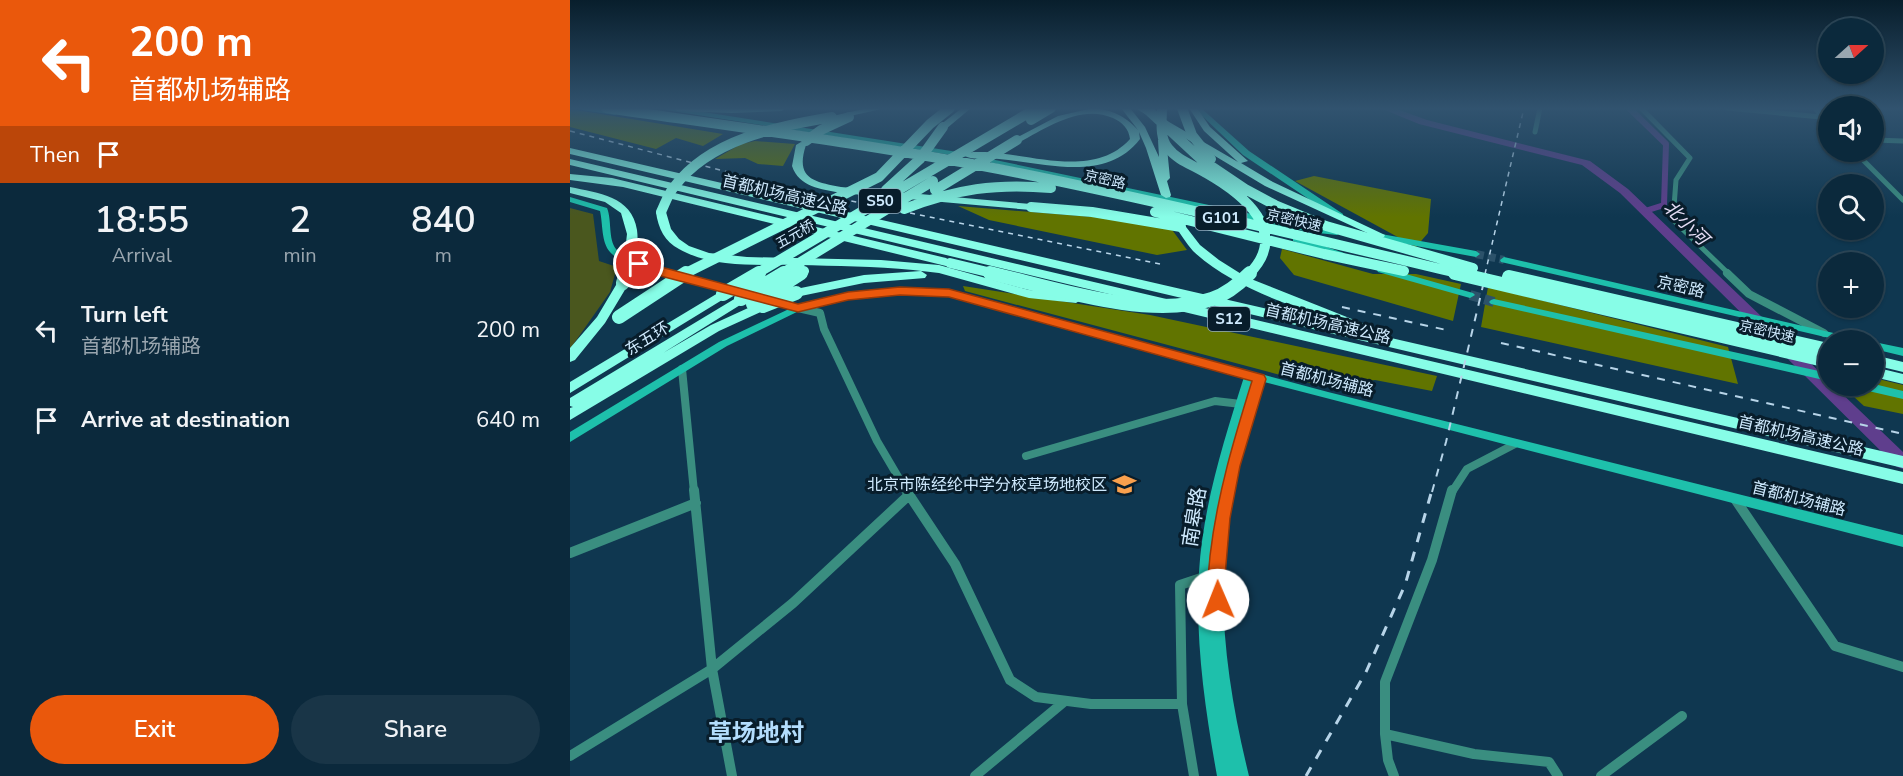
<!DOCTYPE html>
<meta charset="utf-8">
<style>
body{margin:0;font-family:"Nunito Sans","Noto Sans SC",sans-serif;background:#193547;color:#f1f3f6;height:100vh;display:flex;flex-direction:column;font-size:22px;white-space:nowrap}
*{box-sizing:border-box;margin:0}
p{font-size:20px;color:#9aa6af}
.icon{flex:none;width:33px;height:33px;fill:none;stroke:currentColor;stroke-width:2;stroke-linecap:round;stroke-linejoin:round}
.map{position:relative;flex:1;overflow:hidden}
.sheet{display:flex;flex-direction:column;background:#0b293c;width:570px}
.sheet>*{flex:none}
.top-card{background:#ea580c;color:#fff;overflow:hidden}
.needle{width:39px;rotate:69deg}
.controls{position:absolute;left:1248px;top:18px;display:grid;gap:12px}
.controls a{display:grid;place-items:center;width:66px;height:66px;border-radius:50%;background:#0b293c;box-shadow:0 2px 4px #0004,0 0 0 2px #2b4556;font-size:30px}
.pin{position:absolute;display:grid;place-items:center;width:51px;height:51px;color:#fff;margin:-26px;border:3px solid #fff;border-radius:50%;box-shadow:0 2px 6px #0007}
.me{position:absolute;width:66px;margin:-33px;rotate:359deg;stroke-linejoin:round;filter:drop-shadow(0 0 4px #0008)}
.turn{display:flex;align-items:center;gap:21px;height:126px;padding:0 30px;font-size:27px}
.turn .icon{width:78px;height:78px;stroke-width:2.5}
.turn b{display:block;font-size:42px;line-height:51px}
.then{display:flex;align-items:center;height:57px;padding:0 30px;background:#0003;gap:12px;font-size:22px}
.eta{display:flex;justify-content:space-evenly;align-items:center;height:102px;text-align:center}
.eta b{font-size:36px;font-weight:600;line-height:42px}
.button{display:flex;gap:12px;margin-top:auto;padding:12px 30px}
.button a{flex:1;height:69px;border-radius:36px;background:#ea580c;color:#fff;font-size:24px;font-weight:600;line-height:69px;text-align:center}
.button a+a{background:#193547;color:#f1f3f6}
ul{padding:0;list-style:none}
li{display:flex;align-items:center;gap:18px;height:90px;padding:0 30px}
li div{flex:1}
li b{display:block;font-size:22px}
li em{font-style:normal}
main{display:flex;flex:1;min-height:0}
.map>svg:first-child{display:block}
</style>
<main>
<section class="sheet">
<div class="top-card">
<div class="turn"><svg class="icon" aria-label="left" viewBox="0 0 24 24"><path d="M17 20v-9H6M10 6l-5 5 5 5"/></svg><div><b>200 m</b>首都机场辅路</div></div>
<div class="then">Then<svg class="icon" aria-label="arrive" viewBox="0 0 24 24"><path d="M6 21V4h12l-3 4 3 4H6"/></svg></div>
</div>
<div class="eta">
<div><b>18:55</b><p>Arrival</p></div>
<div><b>2</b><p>min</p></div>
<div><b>840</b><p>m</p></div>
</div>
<ul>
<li><svg class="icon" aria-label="left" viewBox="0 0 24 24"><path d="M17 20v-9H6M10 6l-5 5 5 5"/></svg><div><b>Turn left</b><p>首都机场辅路</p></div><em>200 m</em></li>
<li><svg class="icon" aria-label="arrive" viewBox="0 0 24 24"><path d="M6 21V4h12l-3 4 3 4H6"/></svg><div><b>Arrive at destination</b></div><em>640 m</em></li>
</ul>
<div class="button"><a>Exit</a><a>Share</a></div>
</section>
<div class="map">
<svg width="1333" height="776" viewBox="0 0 1333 776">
<rect width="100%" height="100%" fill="#0f3750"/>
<path fill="#4a571e" d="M0 208 23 214 29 261 47 267 40 292 0 349Z"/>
<path fill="#617400" d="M0 109 153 134 133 146 106 138 86 149 0 127Z
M185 141 225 144 213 166 188 164 175 158 145 159 171 144Z
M744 176 861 199 858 233 846 247 725 181Z
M388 206 597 223 617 250 587 255 419 220Z
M712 249 803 274H846L891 284 883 321 724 275 710 258Z
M393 286 580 315 867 376 862 391 805 380 755 387 395 291Z
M918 287 1158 347 1168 384 911 327Z
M1304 378 1333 385V414L1294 406 1272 386H1304Z"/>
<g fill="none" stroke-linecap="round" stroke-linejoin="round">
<path stroke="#5f3e8d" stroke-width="6" d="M1059 108 1096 144 1094 205 1075 211"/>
<path fill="#5f3e8d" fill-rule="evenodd" d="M810 108H824L857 120 1020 161 1058 189 1258 380V386H1264L1333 452V469L1327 467 1050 193 1012 165 849 124Z"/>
<path stroke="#2c526a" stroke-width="8" stroke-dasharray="8 4" stroke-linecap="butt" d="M906 254 934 260"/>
<path stroke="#2c526a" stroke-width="10" stroke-dasharray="10 5" stroke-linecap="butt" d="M900 295 924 302"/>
<path stroke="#3a8e80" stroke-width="5" d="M1071 108 1120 158 1106 180 1103 220 1159 274
M1157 108 1251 117
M1245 108 1258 125
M965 132 970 108
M1304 140 1333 141
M1285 152 1333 200"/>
<path stroke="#3a8e80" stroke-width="8" d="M1157 273 1179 294 1254 333
M228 308 250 313 254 329 307 441 337 492
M112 369 124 492
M456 456 645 401 671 404
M882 492 897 469 945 444"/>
<path stroke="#3a8e80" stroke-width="10" d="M124 490 142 669 162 776
M336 490 385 564 440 680 466 697 521 704H612
M1165 499 1265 646 1333 667
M0 553 126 503
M815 734 904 754 979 762 988 776
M0 756 142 669 223 603 339 495
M405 776 495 701
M624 776 612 704 610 585 637 576
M824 776 818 760 815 734V682L862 560 882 490
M1031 776 1112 716"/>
<path fill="#1ec0ab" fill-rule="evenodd" d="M9 108H25L48 113 45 115 12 110Z
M93 108H108L394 153 398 155 394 157 96 110Z
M624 108H631L679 151 773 214V218H767L673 155Z
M406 156 739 226 767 229 771 232 767 235 739 232 409 160H406Z
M0 197 37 208C42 220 38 239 46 249 60 267 143 283 167 289L169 291 164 294C138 288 56 271 40 252 31 242 33 224 30 211L0 202Z
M800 232 906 251 910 254 906 257 797 237V233Z
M726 236 774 253 775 255 774 257H768L723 241V237Z
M934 257 1281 337 1286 340H1268L931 262 930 260Z
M811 267 903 293 905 295 900 298 808 272 807 270 808 268Z
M330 288 379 290 758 392 1333 535V547L694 382C681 426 667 470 659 514 645 602 658 690 679 776H663L659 758 663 776H647C635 709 625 640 629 572 633 506 654 440 674 377L379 296 330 294 278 299 231 310 157 346 0 442V432L149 342 219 309 199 303 197 301 199 299 202 298 228 305 278 293ZM683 379 685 380 669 430Z
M924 299 1258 373V381L921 304 919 302 921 300Z
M1304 342 1333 348V356L1304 349Z
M1304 384 1333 391V399L1294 390 1289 386Z"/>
<path fill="#87fde7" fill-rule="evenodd" d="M103 108H216L212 111 162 113 107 111Z
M298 108H316L262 120 258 117Z
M392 108H401L376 129H370V125Z
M523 108C542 110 554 115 568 130L551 108H560L575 127 589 157 588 140 596 138 600 178 597 181 601 195 600 197 596 198 591 195 576 148 569 132 570 139C536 183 477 163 429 159 419 158 402 161 393 155 399 151 408 152 415 152 462 154 524 179 560 139 559 129 552 122 543 118 512 104 477 127 450 142L442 140 488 116Z
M565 108H575L668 162 634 131 619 108H627L640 127 678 161 671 163 703 182 815 235 814 237H806L695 186Z
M231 142 236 145C225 178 243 182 271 187L461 204 466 207 461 210 271 193C251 189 229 187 222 166L226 145Z
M0 148 784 329C731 308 664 290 623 251 616 243 610 233 604 225L609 222 613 223 630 245 649 260 676 277 807 329 809 332 808 335 1333 456V468L0 154Z
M0 159 1333 472V484L0 165Z
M0 174 42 178 376 258 382 262 376 266 53 187 0 180Z
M0 187C28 193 62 196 67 230 68 238 68 247 65 253L61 254 55 251 57 234 51 213 35 202 0 193Z
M91 209 96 212 101 229 109 239 119 246 139 253 177 257 311 260 369 265 459 290 506 295 512 299 506 303 459 298 369 273 343 270C305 266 266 266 228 265 189 264 144 269 109 249 95 242 88 228 86 212Z
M351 271 357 275 355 278 294 283 226 297 220 293 226 289 294 275Z
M53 279 59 283 35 323 5 360 0 362V348L27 317 49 280Z
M153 290 157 291 159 294 157 297 0 393V382Z
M171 295 175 296 177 299 175 302 93 353 141 325 189 303 193 302 199 306 197 309 149 331 0 420V408L3 407 0 406V398Z
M1304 355 1333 362V372L1304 365Z
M1304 367 1333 374V384L1304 377Z"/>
<path stroke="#b7d4e8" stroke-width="1.5" stroke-dasharray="5 5" stroke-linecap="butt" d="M0 131 227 190 590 264
M915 274 954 108"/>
<path stroke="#b7d4e8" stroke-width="2" stroke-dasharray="8 8" stroke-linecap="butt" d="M772 307 881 331
M931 343 1333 434
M862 492 876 442 916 273"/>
<path stroke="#b7d4e8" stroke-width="3" stroke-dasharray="10 10" stroke-linecap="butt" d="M736 776 796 672 835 585 862 490"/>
<path stroke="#87fde7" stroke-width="10" d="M36 108C174 128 312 146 449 173 597 203 744 239 891 274
M576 108 632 160 675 189 705 205 756 226 903 268
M592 108C592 121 589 137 598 148 607 160 623 165 636 173 673 194 721 232 679 274
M612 108 622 135 641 159
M461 120 481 108
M236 141 251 130 279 117
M316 190 350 159 373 127
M365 190 447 140
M461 207 522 212 611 227
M334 209C386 189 426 183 481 188
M91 212C95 204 98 194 104 187 140 139 206 127 262 117
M585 212 754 254 834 271
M380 263 426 274
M55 274 61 251
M114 274 309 177 360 124 380 108
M186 274 467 108
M211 274 363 181
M229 274 234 271"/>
<path stroke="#87fde7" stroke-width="14" d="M420 273C484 288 578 320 642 299 657 294 669 284 680 273
M885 273 1258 361
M939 277 1258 350
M53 283 56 273
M153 294 189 273
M171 299 214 273
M183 304 231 273
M193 306 226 293
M49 317 116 273"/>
</g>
<linearGradient id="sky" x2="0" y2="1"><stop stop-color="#081e2c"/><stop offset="0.5" stop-color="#31536f"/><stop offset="1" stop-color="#31536f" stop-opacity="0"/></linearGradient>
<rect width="1333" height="217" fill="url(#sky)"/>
<path fill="#ea580c" stroke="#983908" stroke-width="1.5" d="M69 261 228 304 278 292 330 287 379 289 694 375 696 379 670 466 660 518 655 576 656 600 654 606 648 608 641 606C635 591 639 571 640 556 647 495 664 439 682 381L379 297 330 295 278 300 228 312 83 274 64 267 63 264Z"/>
<defs>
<symbol id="school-bare" viewBox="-9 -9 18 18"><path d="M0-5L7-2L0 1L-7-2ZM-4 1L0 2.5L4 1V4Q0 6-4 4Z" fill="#f9a04d" stroke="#081d2b" stroke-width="2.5" paint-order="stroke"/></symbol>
</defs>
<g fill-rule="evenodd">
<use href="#school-bare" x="538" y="468" width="33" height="33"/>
</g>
<g text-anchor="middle" stroke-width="6" stroke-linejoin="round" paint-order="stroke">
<g font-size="14" fill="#cee9fd" stroke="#081d2b">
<text transform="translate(535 179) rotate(13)" y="5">京密路</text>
<text transform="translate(724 220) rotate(13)" y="5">京密快速</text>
<text transform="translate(225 234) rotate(-30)" y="5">五元桥</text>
<text transform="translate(1197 331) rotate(13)" y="5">京密快速</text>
</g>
<g fill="#081d2b" stroke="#93acbe" stroke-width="1.5">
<rect x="289" y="189" width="42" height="24" rx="4.5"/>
<rect x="625.5" y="206" width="51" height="24" rx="4.5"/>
<rect x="638" y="307" width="42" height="24" rx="4.5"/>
</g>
<g font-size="15" font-weight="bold" fill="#cee9fd">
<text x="310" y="206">S50</text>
<text x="651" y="223">G101</text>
<text x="659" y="324">S12</text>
</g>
<g font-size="16" fill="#cee9fd" stroke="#081d2b">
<text transform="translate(215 194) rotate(13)" y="6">首都机场高速公路</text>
<text transform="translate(1111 286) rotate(13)" y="6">京密路</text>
<text transform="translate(758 323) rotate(13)" y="6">首都机场高速公路</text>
<text transform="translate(77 338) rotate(-32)" y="6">东五环</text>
<text transform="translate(757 379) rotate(14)" y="6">首都机场辅路</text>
<text transform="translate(1231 435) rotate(13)" y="6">首都机场高速公路</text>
<text transform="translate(1229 498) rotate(14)" y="6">首都机场辅路</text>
</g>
<g font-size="16" fill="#cee9fd" stroke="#081d2b" text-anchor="end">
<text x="537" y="490">北京市陈经纶中学分校草场地校区</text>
</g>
<g font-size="18" font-style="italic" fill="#e5def5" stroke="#081d2b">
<text transform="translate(1116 223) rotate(44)" y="6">北小河</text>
</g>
<g font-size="20" fill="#cee9fd" stroke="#081d2b">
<text transform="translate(624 517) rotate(-81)" y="7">南皋路</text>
</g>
<g font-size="24" font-weight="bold" fill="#b3ddfd" stroke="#081d2b">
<text x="186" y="741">草场地村</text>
</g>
</g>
</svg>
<div class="controls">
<a><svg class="needle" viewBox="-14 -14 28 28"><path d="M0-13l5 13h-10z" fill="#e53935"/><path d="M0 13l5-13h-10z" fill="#9aa6af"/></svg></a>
<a><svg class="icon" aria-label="sound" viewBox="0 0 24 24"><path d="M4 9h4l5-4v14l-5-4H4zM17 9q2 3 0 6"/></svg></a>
<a><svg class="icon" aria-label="search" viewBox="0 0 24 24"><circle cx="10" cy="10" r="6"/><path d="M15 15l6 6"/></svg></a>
<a>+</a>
<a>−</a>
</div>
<div class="pin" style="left:69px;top:264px;background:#d93025"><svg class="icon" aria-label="arrive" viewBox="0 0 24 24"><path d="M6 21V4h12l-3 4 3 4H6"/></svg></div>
<svg class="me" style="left:648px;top:600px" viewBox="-20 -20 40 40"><circle r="19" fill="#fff"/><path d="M0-13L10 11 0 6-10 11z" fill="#ea580c"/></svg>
</div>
</main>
